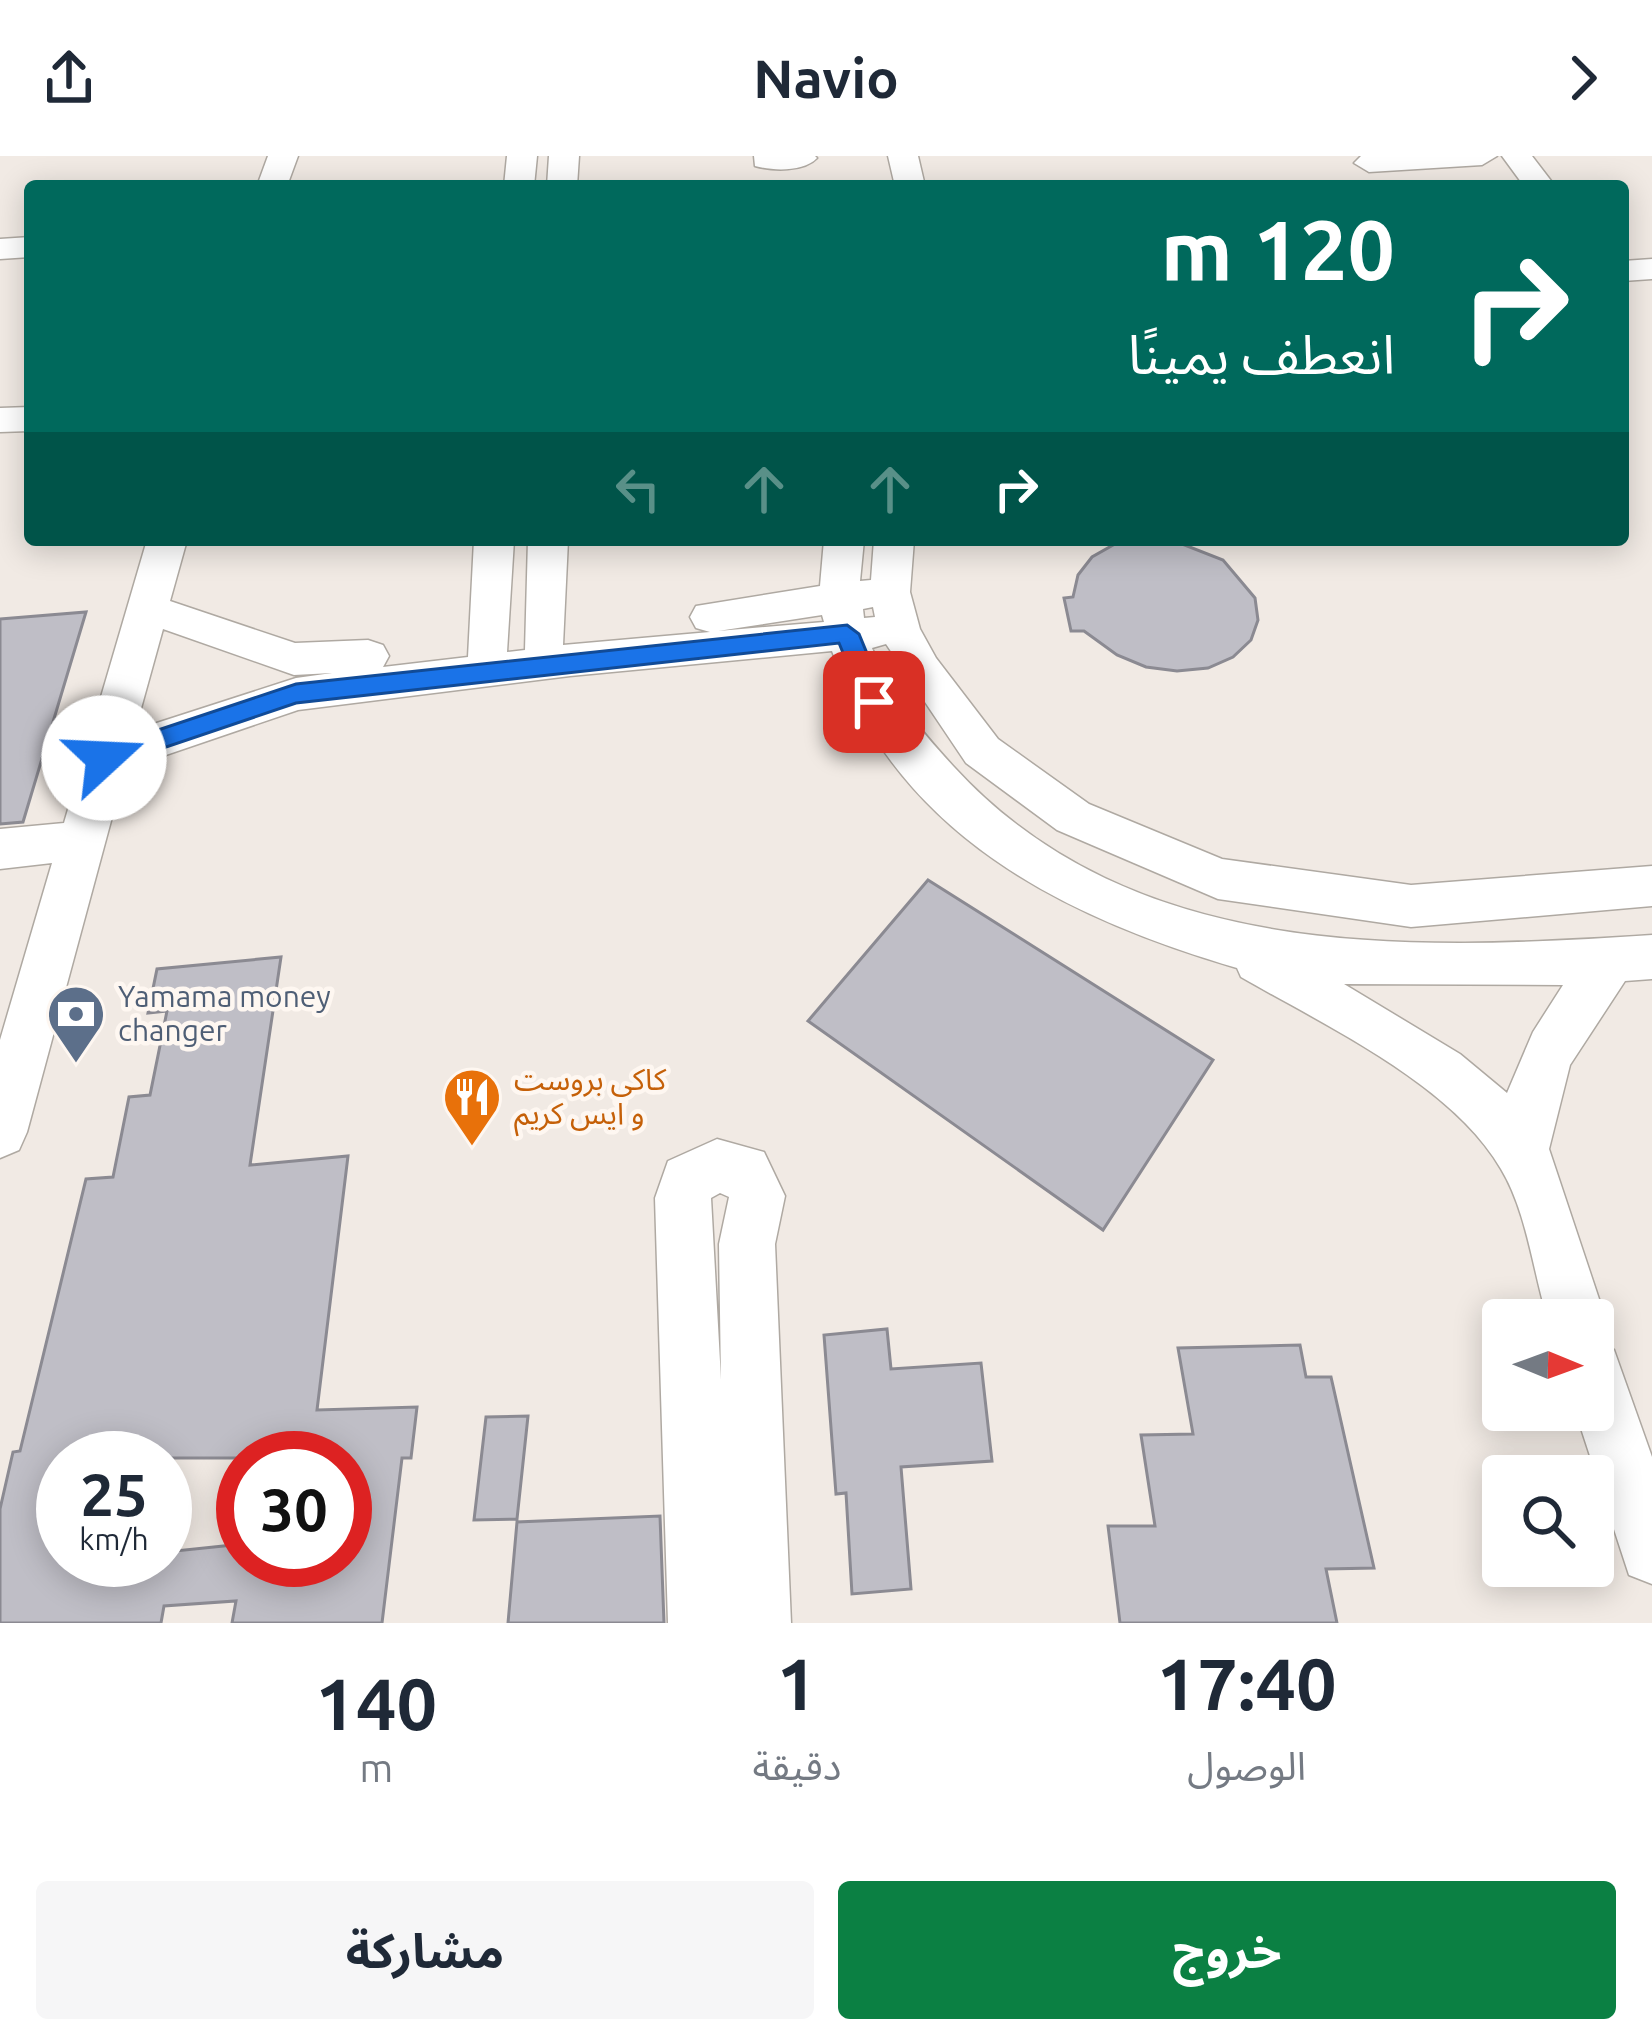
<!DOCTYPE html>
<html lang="ar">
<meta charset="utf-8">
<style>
body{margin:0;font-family:Ubuntu,"Noto Sans Arabic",sans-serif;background:#f6f6f7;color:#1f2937;direction:rtl;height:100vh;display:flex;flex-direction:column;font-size:45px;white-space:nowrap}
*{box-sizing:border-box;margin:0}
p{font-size:39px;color:#747a83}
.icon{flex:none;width:66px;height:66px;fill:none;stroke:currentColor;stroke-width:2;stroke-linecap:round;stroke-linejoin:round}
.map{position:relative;height:1467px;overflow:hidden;direction:ltr}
.panel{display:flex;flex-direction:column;background:#fff;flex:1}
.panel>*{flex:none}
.top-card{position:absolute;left:24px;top:24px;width:1605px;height:366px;border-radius:12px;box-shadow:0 6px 30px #0003;direction:rtl;background:#00695c;color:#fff;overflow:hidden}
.needle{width:78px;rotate:91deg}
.fabs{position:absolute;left:1482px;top:1143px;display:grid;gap:24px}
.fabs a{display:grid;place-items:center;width:132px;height:132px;border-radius:12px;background:#fff;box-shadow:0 6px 30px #0003;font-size:60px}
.speed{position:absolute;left:36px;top:1275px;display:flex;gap:24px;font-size:60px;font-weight:700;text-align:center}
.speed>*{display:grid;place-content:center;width:156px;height:156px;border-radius:50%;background:#fff;box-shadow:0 6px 30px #0003;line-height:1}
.speed small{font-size:30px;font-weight:400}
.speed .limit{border:18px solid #d22;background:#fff;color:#111}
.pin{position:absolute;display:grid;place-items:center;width:102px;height:102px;color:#fff;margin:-51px;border-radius:24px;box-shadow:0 6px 18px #0006}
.me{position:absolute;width:132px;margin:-66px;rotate:70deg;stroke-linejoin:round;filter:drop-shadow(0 0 9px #0008)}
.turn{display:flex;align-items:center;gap:42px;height:252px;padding:0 36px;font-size:54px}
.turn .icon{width:156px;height:156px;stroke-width:2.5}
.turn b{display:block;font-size:84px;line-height:102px}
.lanes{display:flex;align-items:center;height:114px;padding:0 36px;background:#0003;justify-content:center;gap:60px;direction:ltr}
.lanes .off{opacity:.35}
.eta{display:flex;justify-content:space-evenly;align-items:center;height:204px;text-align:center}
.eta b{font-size:72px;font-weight:700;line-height:84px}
.cta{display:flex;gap:24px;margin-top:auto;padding:24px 36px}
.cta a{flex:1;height:138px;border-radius:12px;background:#0b8043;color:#fff;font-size:48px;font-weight:700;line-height:138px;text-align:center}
.cta a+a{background:#f6f6f7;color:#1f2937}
header{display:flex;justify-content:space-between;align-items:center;height:156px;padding:0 36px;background:#fff;font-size:54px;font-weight:700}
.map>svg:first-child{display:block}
</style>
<header><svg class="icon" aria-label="forward" viewBox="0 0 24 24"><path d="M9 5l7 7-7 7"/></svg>Navio<svg class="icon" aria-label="share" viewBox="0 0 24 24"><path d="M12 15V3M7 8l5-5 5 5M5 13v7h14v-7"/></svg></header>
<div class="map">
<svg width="1652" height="1467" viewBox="0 0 1652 1467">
<rect width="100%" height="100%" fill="#f1eae4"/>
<path fill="#bfbec6" stroke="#8b8a92" stroke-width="3" fill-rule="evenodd" d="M1122 384H1172L1223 404 1255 442 1258 464 1251 484 1233 501 1208 512 1177 515 1146 511 1117 499 1084 475H1071L1064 442 1073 441 1078 419 1092 401Z
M86 456 23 666 0 668V463Z
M928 724 1213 904 1103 1074 808 865Z
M281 801 250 1009 348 1000 317 1254 417 1251 411 1302H402L382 1467H232L236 1445 164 1450 161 1467H0V1353L13 1296 20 1295 86 1023 113 1021 129 941 150 939 167 855 148 857 157 813ZM63 1302H345V1404H243V1388L165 1396V1404H63Z
M887 1173 891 1213 981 1207 992 1305 901 1311 911 1433 852 1438 846 1337 836 1338 824 1179Z
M1300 1189 1306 1221H1331L1374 1412 1326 1413 1337 1467H1120L1108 1370H1155L1141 1279 1193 1278 1178 1192Z
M528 1260 517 1363 474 1364 486 1261Z
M660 1360 664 1467H508L517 1366Z"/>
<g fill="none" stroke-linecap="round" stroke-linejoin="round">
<defs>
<path id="minor" d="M268 0H298L287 30H257Z
M507 0H537L534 30H504Z
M549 0H579L577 30H547Z
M754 0H815L817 2C804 16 773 15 755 10Z
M888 0H918L925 30H895Z
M1361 0H1497L1482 9 1369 16 1354 7Z
M1502 0H1532L1555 30H1524Z
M30 81V101L0 103V83Z
M1652 103V123L1623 125V105Z
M30 251V275L0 276V252Z
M147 384H187L170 445 295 487 368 484 383 489 389 500 383 511 468 501 474 384H514L507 496 525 494 528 384H568L563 489 710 476 696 472 690 461 696 450 820 430 824 384H864L860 425 871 424 874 384H914L910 436 920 473 936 502 998 583 1089 648 1222 703 1411 729 1652 710V750L1411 771 1218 743 1057 674 966 607 886 488 872 492C891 539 920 574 954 611 1133 806 1408 795 1652 779V823L1625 825 1570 909 1549 993 1606 1164 1595 1186 1614 1194 1652 1301V1428L1629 1419 1575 1254H1593V1164H1548C1533 1116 1527 1056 1501 1013 1452 928 1324 869 1241 821L1237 812C1063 761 898 679 832 495L570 520 298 554 125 613 27 976 19 994 0 1002V884L52 707 0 713V673L64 667ZM873 451 875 461 864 462 863 453ZM822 459 824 466 718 475ZM163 473 294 519 332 517 296 522 135 574ZM1344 828 1563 829 1533 876 1507 937 1460 898Z
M717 983 764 996 785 1040 775 1088 791 1467H668L655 1042 668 1005ZM720 1037 729 1041 719 1088 721 1224 711 1042Z"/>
</defs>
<use href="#minor" stroke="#afa9a2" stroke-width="3"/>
<use href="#minor" fill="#fff" fill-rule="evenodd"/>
</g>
<path fill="#1a73e8" stroke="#114b97" stroke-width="3" d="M847 469 859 478 887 546 883 553H866L839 487 296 547 104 612 92 602 95 595 296 528Z"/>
<defs>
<symbol id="bank-pin" viewBox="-11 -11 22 30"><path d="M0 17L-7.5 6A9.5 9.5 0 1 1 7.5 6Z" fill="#5c6f8a" stroke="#fef7f1"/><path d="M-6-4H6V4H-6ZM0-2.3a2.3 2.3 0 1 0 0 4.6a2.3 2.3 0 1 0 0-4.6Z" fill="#fff"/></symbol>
<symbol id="restaurant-pin" viewBox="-11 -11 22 30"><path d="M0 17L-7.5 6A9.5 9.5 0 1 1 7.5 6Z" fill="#e8710a" stroke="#fef7f1"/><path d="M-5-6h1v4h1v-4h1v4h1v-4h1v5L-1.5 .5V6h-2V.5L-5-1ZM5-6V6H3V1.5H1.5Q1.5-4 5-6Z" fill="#fff"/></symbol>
</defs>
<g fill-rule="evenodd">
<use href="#bank-pin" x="43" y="825" width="66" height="90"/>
<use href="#restaurant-pin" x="439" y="908" width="66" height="90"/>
</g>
<g text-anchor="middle" stroke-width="9" stroke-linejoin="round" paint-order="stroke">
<g font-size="30" fill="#4e5e75" stroke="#fef7f1" text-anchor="start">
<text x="118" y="851">Yamama money<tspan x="118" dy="34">changer</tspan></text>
</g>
<g font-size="30" fill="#c56008" stroke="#fef7f1" text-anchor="start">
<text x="514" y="934">كاكي بروست<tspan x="514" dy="34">و ايس كريم</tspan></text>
</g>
</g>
</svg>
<div class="fabs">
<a><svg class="needle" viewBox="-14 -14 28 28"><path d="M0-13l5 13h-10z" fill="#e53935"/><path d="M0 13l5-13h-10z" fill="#747a83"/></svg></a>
<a><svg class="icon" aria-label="search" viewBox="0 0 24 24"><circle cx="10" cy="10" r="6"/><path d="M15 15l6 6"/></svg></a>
</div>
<div class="speed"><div>25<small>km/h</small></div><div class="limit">30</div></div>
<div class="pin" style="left:874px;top:546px;background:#d93025"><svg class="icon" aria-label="arrive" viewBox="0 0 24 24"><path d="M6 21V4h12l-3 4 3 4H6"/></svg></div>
<svg class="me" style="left:104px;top:602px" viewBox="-20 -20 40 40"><circle r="19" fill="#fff"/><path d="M0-13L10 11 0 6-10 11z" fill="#1a73e8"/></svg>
<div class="top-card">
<div class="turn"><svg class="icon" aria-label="right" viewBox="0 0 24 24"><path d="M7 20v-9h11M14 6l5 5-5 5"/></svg><div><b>120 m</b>انعطف يمينًا</div></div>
<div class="lanes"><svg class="icon off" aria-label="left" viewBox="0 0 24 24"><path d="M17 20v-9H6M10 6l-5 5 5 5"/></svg><svg class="icon off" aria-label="ahead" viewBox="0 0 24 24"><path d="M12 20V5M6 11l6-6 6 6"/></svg><svg class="icon off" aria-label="ahead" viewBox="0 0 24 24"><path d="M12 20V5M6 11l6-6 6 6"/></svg><svg class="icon" aria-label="right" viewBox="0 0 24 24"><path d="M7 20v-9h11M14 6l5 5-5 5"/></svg></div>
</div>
</div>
<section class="panel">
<div class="eta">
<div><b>17:40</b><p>الوصول</p></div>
<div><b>1</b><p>دقيقة</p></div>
<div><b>140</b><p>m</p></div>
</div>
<div class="cta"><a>خروج</a><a>مشاركة</a></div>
</section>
